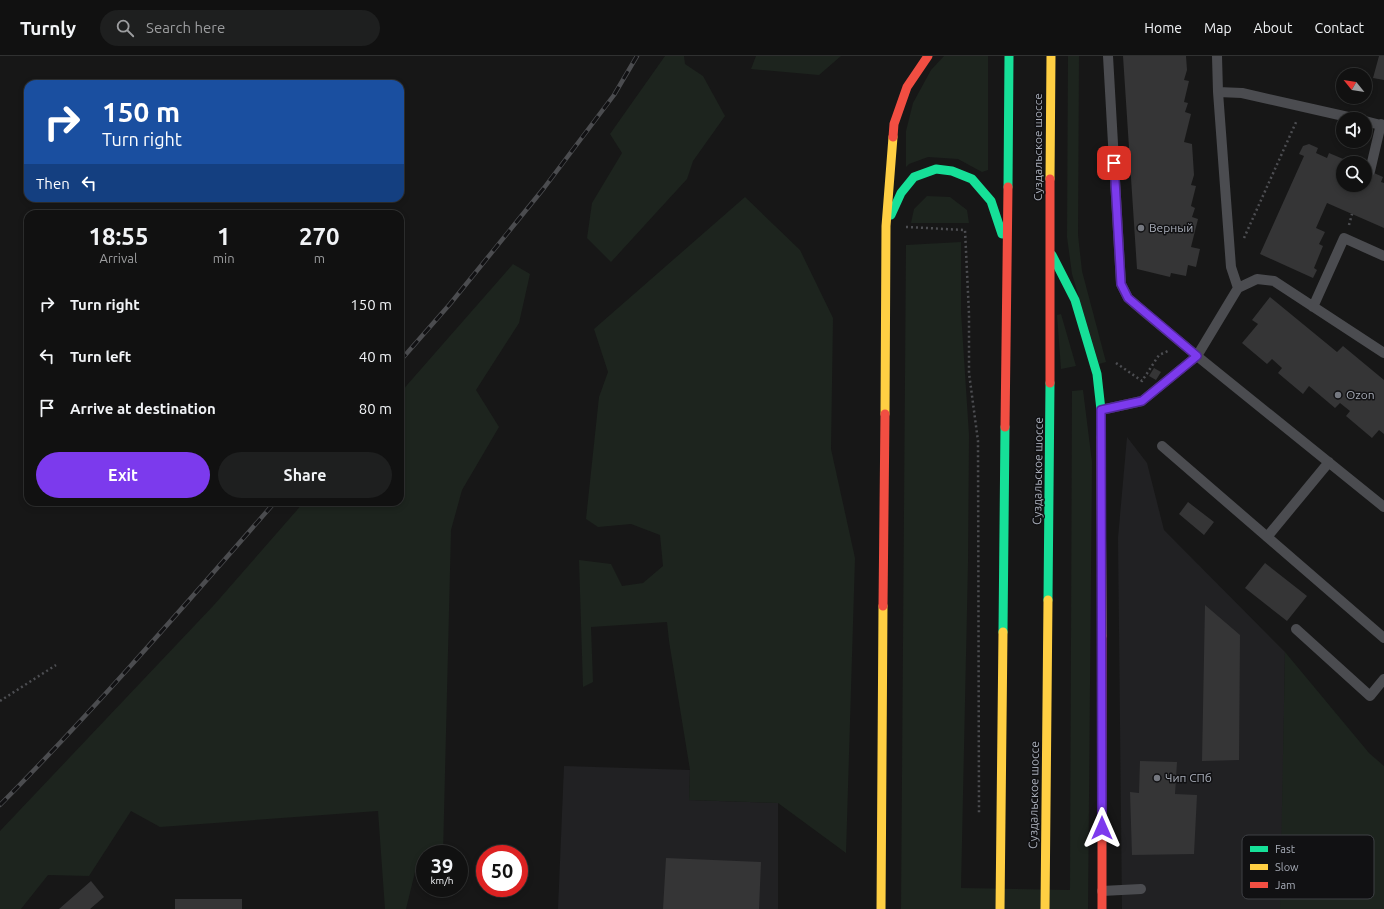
<!DOCTYPE html>
<meta charset="utf-8">
<style>
body{margin:0;font-family:Ubuntu,sans-serif;background:#1e1f1f;color:#f1f3f6;height:100vh;display:flex;flex-direction:column;font-size:15px;white-space:nowrap}
*{box-sizing:border-box;margin:0}
p{font-size:13px;color:#9c9d9f}
.icon{flex:none;width:22px;height:22px;fill:none;stroke:currentColor;stroke-width:2;stroke-linecap:round;stroke-linejoin:round}
.map{position:relative;flex:1;overflow:hidden}
.details{position:absolute;left:24px;top:154px;width:380px;height:296px;display:flex;flex-direction:column;background:#111;border-radius:12px;box-shadow:0 2px 6px #0003,0 0 0 1px #303131}
.details>*{flex:none}
.guide{position:absolute;left:24px;top:24px;width:380px;height:122px;border-radius:12px;box-shadow:0 2px 6px #0003,0 0 0 1px #303131;background:#1a4fa0;color:#fff;overflow:hidden}
.needle{width:26px;rotate:300deg}
.tools{position:absolute;left:1336px;top:12px;display:grid;gap:8px}
.tools a{display:grid;place-items:center;width:36px;height:36px;border-radius:50%;background:#111;box-shadow:0 2px 6px #0003,0 0 0 1px #303131;font-size:20px}
.speed{position:absolute;left:416px;top:789px;display:flex;gap:8px;font-size:20px;font-weight:700;text-align:center}
.speed>*{display:grid;place-content:center;width:52px;height:52px;border-radius:50%;background:#111;box-shadow:0 2px 6px #0003,0 0 0 1px #303131;line-height:1}
.speed small{font-size:10px;font-weight:400}
.speed .limit{border:6px solid #d22;background:#fff;color:#111}
.pin{position:absolute;display:grid;place-items:center;width:34px;height:34px;color:#fff;margin:-17px;border-radius:8px;box-shadow:0 2px 6px #0006}
.me{position:absolute;width:44px;margin:-22px;rotate:0deg;stroke-linejoin:round;filter:drop-shadow(0 0 3px #0008)}
.turn{display:flex;align-items:center;gap:14px;height:84px;padding:0 12px;font-size:18px}
.turn .icon{width:52px;height:52px;stroke-width:2.5}
.turn b{display:block;font-size:28px;line-height:34px}
.then{display:flex;align-items:center;height:38px;padding:0 12px;background:#0003;gap:8px;font-size:15px}
.eta{display:flex;justify-content:space-evenly;align-items:center;height:68px;text-align:center}
.eta b{font-size:24px;font-weight:700;line-height:28px}
.cta{display:flex;gap:8px;margin-top:auto;padding:8px 12px}
.cta a{flex:1;height:46px;border-radius:24px;background:#7c3aed;color:#fff;font-size:16px;font-weight:700;line-height:46px;text-align:center}
.cta a+a{background:#1e1f1f;color:#f1f3f6}
ul{padding:0;list-style:none}
li{display:flex;align-items:center;gap:12px;height:52px;padding:0 12px}
li div{flex:1}
li b{display:block;font-size:15px}
li em{font-style:normal}
header{display:flex;align-items:center;gap:24px;box-sizing:border-box;height:56px;padding:0 20px;background:#111;border-bottom:1px solid #303131}
header strong{font-size:19px}
nav{display:flex;gap:22px;margin-inline-start:auto;font-size:14px}
.search{width:280px;height:36px;background:#1e1f1f;display:flex;align-items:center;gap:10px;box-sizing:border-box;padding:0 14px;border-radius:22px;color:#9c9d9f;font-size:15px}
.map>svg:first-child{display:block}
</style>
<header>
<strong>Turnly</strong>
<div class="search"><svg class="icon" aria-label="search" viewBox="0 0 24 24"><circle cx="10" cy="10" r="6"/><path d="M15 15l6 6"/></svg>Search here</div>
<nav><a>Home</a><a>Map</a><a>About</a><a>Contact</a></nav>
</header>
<div class="map">
<svg width="1384" height="853" viewBox="0 0 1384 853">
<rect width="100%" height="100%" fill="#171717"/>
<path fill="#212123" d="M1127 381 1147 407 1164 474 1285 596 1281 853H1122L1118 482Z
M564 710 690 714 689 744 778 747V853H558Z"/>
<path fill="#1d241e" d="M665 0H684L685 8 703 20 725 60 693 105 687 123 611 206 587 182 592 147 622 97 610 78Z
M756 0H841L819 19 751 13Z
M944 0H988V114L982 116 958 103 928 101 909 108 906 111V75L913 47 931 14Z
M1068 0H1079L1078 179 1082 215 1106 306 1099 308 1072 218 1067 181Z
M927 140 950 141 967 154 969 167H911L914 153Z
M745 141 800 194 833 262 831 393 855 502 846 797 778 747 689 744 690 714 669 585 667 566 591 571 593 626 583 631 579 504 611 508 622 530 643 527 663 510 660 479 631 468 598 471 586 463 599 341 608 316 594 273Z
M961 186V256L969 379 968 507 961 832 1070 834 1072 335 1083 334 1092 406 1088 853H901L906 189Z
M513 208 530 218 519 267 476 334 499 371 462 434 451 474 443 798H425V812H416L406 853H385L378 755 160 771 131 755 89 820 48 819 21 853H0V775L214 549 304 446H400V337Z
M1061 258 1076 310 1061 313 1057 259Z
M1285 596 1369 697 1384 710V853H1280Z"/>
<path fill="#353536" d="M1123 0H1186L1187 14 1184 24 1189 25 1184 46 1188 47 1185 56 1191 58 1184 86 1192 88 1194 119 1191 129 1196 130 1191 150 1195 152 1192 161 1198 163 1191 191 1200 193 1196 211 1188 209 1186 220 1171 217 1170 221 1137 213Z
M1379 0H1384V24L1373 22Z
M1309 88 1318 92 1316 97 1327 102 1329 97 1348 105 1347 107H1343V129H1365V113L1383 121 1381 126 1384 127V172L1327 147 1316 172 1325 176 1319 188 1323 190 1314 212 1317 214 1313 222 1260 198 1304 100 1299 98 1303 90Z
M1270 241 1337 296 1343 290 1384 324V378L1379 374 1372 382 1346 360 1350 355 1340 347 1335 352 1309 330 1303 338 1278 317 1282 312 1272 303 1267 308 1242 287 1258 268 1252 264Z
M1154 312 1161 316 1156 324 1149 320Z
M1188 446 1214 466 1204 479 1179 458Z
M1265 507 1307 540 1287 565 1245 532Z
M1205 549 1240 579 1239 704 1202 705Z
M1140 705 1177 706 1175 738 1197 739 1194 798 1132 799 1130 736 1139 737Z
M666 802 761 806 759 853H663Z
M91 825 104 841 90 853H59Z
M175 843H242V853H175Z"/>
<g fill="none" stroke-linecap="round" stroke-linejoin="round">
<path stroke="#4d4e52" stroke-width="2.5" stroke-dasharray="2 3" stroke-linecap="butt" d="M1349 169 1352 158
M906 171 965 174 969 258V317L978 385 979 757
M1244 182 1297 64
M1116 307 1142 325 1159 299 1168 295
M0 645 56 609"/>
<path stroke="#4b4c50" stroke-width="10" d="M1108 0 1121 228 1128 242 1143 255 1197 300 1384 451
M1217 0 1218 36 1231 211 1238 232
M1218 36 1242 37 1357 63
M1365 65 1384 70
M1370 115 1381 68
M1313 251 1344 182 1384 200
M1101 354 1142 345 1197 300 1238 232 1257 223 1274 225 1384 297
M1162 390 1384 582
M1267 481 1329 406
M1296 573 1370 640 1384 623
M1102 835 1141 833"/>
<path stroke="#16e098" stroke-width="9" d="M1008 131 1009 0
M891 159 901 137 914 121 936 113 952 115 972 123 991 145 1002 178
M1052 199 1075 244 1097 318 1101 354V381
M1048 544 1050 327
M1003 576 1005 371"/>
<path stroke="#ffcf43" stroke-width="9" d="M1050 123 1051 0
M885 358 886 170 893 81
M1101 381 1102 580
M881 853 883 550
M1000 853 1003 576
M1045 853 1048 544"/>
<path stroke="#f24e42" stroke-width="9" d="M893 81 894 68 907 31 928 0
M1050 123V327
M1005 371 1008 131
M883 550 885 358
M1102 853V580"/>
<defs>
<path id="rail" d="M400 305 450 248 544 132 614 39 637 0
M0 749C96 652 185 549 275 446"/>
</defs>
<use href="#rail" stroke="#4b4c4f" stroke-width="4.5"/>
<use href="#rail" stroke="#111113" stroke-width="3" stroke-dasharray="9" stroke-linecap="butt"/>
</g>
<g fill="none" stroke-linecap="round" stroke-linejoin="round">
<defs>
<path id="route" d="M1102 772 1101 354 1142 345 1197 300 1128 242 1121 228 1114 107"/>
</defs>
<use href="#route" stroke="#51269a" stroke-width="10"/>
<use href="#route" stroke="#7c3aed" stroke-width="7"/>
</g>
<g fill="#757880" stroke="#111113" stroke-width="1.5">
<circle cx="1141" cy="172" r="4"/>
<circle cx="1338" cy="339" r="4"/>
<circle cx="1157" cy="722" r="4"/>
</g>
<g text-anchor="middle" stroke-width="3" stroke-linejoin="round" paint-order="stroke">
<g font-size="12" fill="#a8adb8" stroke="#111113">
<text transform="translate(1038 91) rotate(-90)" y="4">Суздальское шоссе</text>
<text transform="translate(1038 415) rotate(-89)" y="4">Суздальское шоссе</text>
<text transform="translate(1034 739) rotate(-89)" y="4">Суздальское шоссе</text>
</g>
<g font-size="12" fill="#a8adb8" stroke="#111113" text-anchor="start">
<text x="1149" y="176">Верный</text>
<text x="1346" y="343">Ozon</text>
<text x="1165" y="726">Чип СПб</text>
</g>
</g>
<rect x="1242" y="779" width="132" height="64" rx="6" fill="#111113" stroke="#3e4045" stroke-width="1"/>
<rect x="1250" y="790" width="18" height="6" fill="#16e098"/>
<rect x="1250" y="808" width="18" height="6" fill="#ffcf43"/>
<rect x="1250" y="826" width="18" height="6" fill="#f24e42"/>
<g font-size="11" fill="#a8adb8">
<text x="1275" y="797">Fast</text>
<text x="1275" y="815">Slow</text>
<text x="1275" y="833">Jam</text>
</g>
</svg>
<div class="tools">
<a><svg class="needle" viewBox="-14 -14 28 28"><path d="M0-13l5 13h-10z" fill="#e53935"/><path d="M0 13l5-13h-10z" fill="#9c9d9f"/></svg></a>
<a><svg class="icon" aria-label="sound" viewBox="0 0 24 24"><path d="M4 9h4l5-4v14l-5-4H4zM17 9q2 3 0 6"/></svg></a>
<a><svg class="icon" aria-label="search" viewBox="0 0 24 24"><circle cx="10" cy="10" r="6"/><path d="M15 15l6 6"/></svg></a>
</div>
<div class="speed"><div>39<small>km/h</small></div><div class="limit">50</div></div>
<div class="pin" style="left:1114px;top:107px;background:#d93025"><svg class="icon" aria-label="arrive" viewBox="0 0 24 24"><path d="M6 21V4h12l-3 4 3 4H6"/></svg></div>
<svg class="me" style="left:1102px;top:772px" viewBox="-20 -20 40 40"><path d="M0-17L14 15 0 8-14 15z" fill="#7c3aed" stroke="#fff" stroke-width="4"/></svg>
<div class="guide">
<div class="turn"><svg class="icon" aria-label="right" viewBox="0 0 24 24"><path d="M7 20v-9h11M14 6l5 5-5 5"/></svg><div><b>150 m</b>Turn right</div></div>
<div class="then">Then<svg class="icon" aria-label="left" viewBox="0 0 24 24"><path d="M17 20v-9H6M10 6l-5 5 5 5"/></svg></div>
</div>
<section class="details">
<div class="eta">
<div><b>18:55</b><p>Arrival</p></div>
<div><b>1</b><p>min</p></div>
<div><b>270</b><p>m</p></div>
</div>
<ul>
<li><svg class="icon" aria-label="right" viewBox="0 0 24 24"><path d="M7 20v-9h11M14 6l5 5-5 5"/></svg><div><b>Turn right</b></div><em>150 m</em></li>
<li><svg class="icon" aria-label="left" viewBox="0 0 24 24"><path d="M17 20v-9H6M10 6l-5 5 5 5"/></svg><div><b>Turn left</b></div><em>40 m</em></li>
<li><svg class="icon" aria-label="arrive" viewBox="0 0 24 24"><path d="M6 21V4h12l-3 4 3 4H6"/></svg><div><b>Arrive at destination</b></div><em>80 m</em></li>
</ul>
<div class="cta"><a>Exit</a><a>Share</a></div>
</section>
</div>
